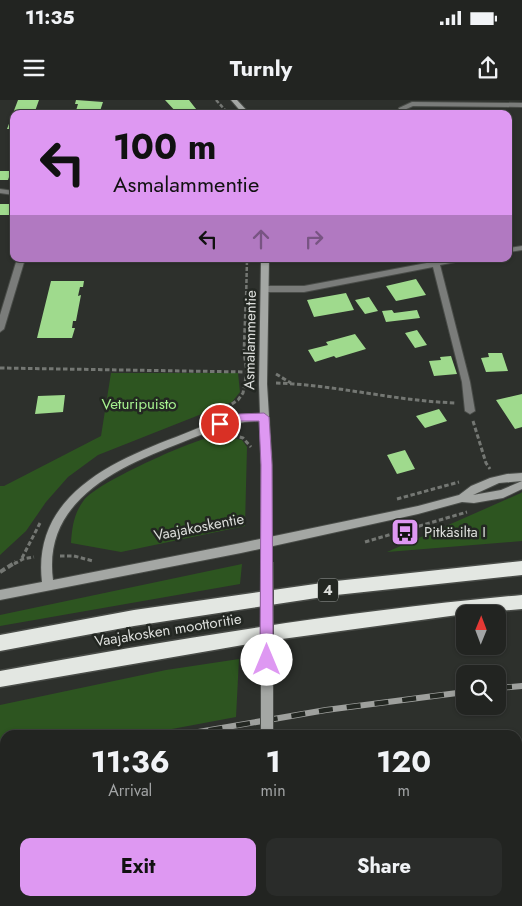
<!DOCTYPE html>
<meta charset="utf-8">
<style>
body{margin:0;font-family:Jost,sans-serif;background:#2a2c2a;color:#f1f3f6;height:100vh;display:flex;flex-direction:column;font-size:19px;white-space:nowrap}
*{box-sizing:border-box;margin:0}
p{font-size:16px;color:#a2a4a5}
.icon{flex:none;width:28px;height:28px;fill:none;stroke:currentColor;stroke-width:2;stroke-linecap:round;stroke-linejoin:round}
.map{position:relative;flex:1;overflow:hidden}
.details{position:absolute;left:0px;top:630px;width:522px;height:176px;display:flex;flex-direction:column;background:#222421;border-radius:15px 15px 0 0;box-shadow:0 1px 4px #0004,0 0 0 1px #3f413f}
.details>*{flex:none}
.top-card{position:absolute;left:10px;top:10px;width:502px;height:152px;border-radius:10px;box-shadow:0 1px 4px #0004,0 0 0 1px #3f413f;background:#de98f2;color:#111;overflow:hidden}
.needle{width:32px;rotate:1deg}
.controls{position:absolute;left:456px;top:505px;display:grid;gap:10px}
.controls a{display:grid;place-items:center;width:50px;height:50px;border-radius:10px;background:#222421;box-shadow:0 1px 4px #0004,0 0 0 1px #3f413f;font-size:25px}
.pin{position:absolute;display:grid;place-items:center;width:42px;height:42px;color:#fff;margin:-21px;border:2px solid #fff;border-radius:50%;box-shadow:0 1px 5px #0007}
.me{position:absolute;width:55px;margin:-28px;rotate:0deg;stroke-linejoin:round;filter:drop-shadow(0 0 4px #0008)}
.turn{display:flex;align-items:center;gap:18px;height:105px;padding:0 20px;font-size:22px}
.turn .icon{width:65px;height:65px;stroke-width:2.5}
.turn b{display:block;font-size:35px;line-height:42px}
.lanes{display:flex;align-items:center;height:48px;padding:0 20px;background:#0003;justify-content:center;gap:25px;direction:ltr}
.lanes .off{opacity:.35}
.eta{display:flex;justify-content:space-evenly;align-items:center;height:85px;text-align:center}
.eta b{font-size:30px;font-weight:700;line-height:35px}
.primary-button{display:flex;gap:10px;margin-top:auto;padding:10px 20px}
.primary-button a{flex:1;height:58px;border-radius:10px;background:#de98f2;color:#111;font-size:20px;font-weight:700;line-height:58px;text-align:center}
.primary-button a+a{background:#2a2c2a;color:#f1f3f6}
.status{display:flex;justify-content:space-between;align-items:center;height:35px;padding:0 25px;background:#222421;direction:ltr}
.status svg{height:14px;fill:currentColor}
header{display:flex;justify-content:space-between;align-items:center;height:65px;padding:0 20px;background:#222421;font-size:22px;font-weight:700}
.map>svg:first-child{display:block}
</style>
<div class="status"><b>11:35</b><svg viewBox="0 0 49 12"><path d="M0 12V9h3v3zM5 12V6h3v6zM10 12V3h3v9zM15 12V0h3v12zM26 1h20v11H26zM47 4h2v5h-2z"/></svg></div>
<header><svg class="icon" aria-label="menu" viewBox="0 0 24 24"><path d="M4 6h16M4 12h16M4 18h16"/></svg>Turnly<svg class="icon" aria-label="share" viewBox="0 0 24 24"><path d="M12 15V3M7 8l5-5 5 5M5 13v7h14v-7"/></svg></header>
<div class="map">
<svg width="522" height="806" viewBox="0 0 522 806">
<rect width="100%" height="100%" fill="#2d302c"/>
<path fill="#2d5520" d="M111 273H238L240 292 232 302 98 355 68 377 46 402 26 431 0 455V386H4L101 336Z
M223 336 242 340 247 347 245 426 121 452 71 443C72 427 74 413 84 400 99 382 180 346 204 339 210 337 217 337 223 336Z
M522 392V441L387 452 521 393Z
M242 464 240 484 0 526V515Z
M239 559 236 617 140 635H5V660L0 661V605L166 570Z"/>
<path fill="#9fda8d" d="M18 0H39L34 14H14V29H7Z
M76 0 103 2 99 14H75L78 4H75Z
M165 0H189L200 14H178Z
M0 71H11L8 80H0Z
M0 104H13L9 115H0Z
M416 179 426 195 396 201 386 186Z
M51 181H84L83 187H80L78 196 81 195 76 221H73L72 228H75L72 238H37Z
M346 193 354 210 314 217 307 200Z
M369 197 378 211 365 214 355 200Z
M392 210 394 213 417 210 420 218 386 222 382 211Z
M417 230 427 245 415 248 405 233Z
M355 234 366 249 336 258 334 256 315 262 308 250 328 245 326 242Z
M488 253H502L508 271 486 272 481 258 489 257Z
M451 256 457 274 434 276 429 261 441 260 440 257Z
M522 294V327L515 329 496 300Z
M65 295 63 312 35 314 38 296Z
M439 309 447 321 425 328 416 316Z
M405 350 415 369 397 374 387 355Z
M518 701 522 702V736L518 735Z
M462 801H497L504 806H460Z"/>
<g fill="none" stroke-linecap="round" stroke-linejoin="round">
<defs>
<path id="street" d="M412 2 522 3V7L413 6 404 10 403 14H397L399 8Z
M0 89 14 91V95L0 93Z
M522 146V150L509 152V148Z
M17 159H25L4 229 0 232V215Z
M431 159H439V161L449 159H465L461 161 440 165 470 282 475 311 470 314 465 311 462 282 433 167 304 192H266L262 189 266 186H304L432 162Z"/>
<path id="secondary" d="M231 0H237L250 14H243Z
M261 159H269L267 284 272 365V411L271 414H263L262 411 260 321C232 321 209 332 183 342 121 366 42 399 53 480L241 443 418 406 459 395 471 386 490 378 507 374 522 373V381L499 383 473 395 501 390 522 381V389L503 398 474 403 462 402 418 414 241 453 0 500V490L42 482C32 397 110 362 176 337 204 326 229 314 260 314L259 284Z
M243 801H257L256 806H242Z"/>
<path id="highway" d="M522 461V475L336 495 134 526 0 551V535L134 510 336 481Z
M522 495V509L465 514 260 542 0 587V571C173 539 347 511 522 495Z"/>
</defs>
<use href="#street" stroke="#494c48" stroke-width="2"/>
<use href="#secondary" stroke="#494c48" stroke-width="2"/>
<use href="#highway" stroke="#494c48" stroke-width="3"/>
<path stroke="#747773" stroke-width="2.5" stroke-dasharray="4 2" stroke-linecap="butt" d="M216 0 225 10
M246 201 247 159"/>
<path stroke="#747773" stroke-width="3" stroke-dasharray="4.5 2.5" stroke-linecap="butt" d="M0 268 247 272
M276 274 291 283
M276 283C337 285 395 301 456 303
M226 308 238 300 243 293 247 272 244 253 246 200
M473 321 486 363 490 369
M233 335 243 338 251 347
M397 399 459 382
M365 442 467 412
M60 456H74L93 461
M22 458 40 423
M14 464 23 459 34 457"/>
<path stroke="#747773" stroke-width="4" stroke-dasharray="6 3" stroke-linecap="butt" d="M0 472 16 462
M227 806 229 801"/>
<use href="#street" fill="#7a7c7a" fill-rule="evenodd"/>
<use href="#secondary" fill="#a4a7a4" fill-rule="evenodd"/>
<use href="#highway" fill="#e3e7e2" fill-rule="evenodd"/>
<defs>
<path id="rail" d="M498 588 522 586
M181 635 326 610 465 592
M0 673 5 672"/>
</defs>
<use href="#rail" stroke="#9ea09d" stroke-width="6"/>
<use href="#rail" stroke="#232722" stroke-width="4.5" stroke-dasharray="14" stroke-linecap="butt"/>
<defs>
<path id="secondary-bridge-far1" d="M267 411V464"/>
<path id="secondary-bridge" d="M267 462V635"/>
</defs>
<use href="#secondary-bridge-far1" stroke="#494c48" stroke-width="12" stroke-linecap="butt"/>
<use href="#secondary-bridge" stroke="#494c48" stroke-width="14" stroke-linecap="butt"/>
<use href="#secondary-bridge-far1" stroke="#a4a7a4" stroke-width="9"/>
<use href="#secondary-bridge" stroke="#a4a7a4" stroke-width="12"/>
</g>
<path fill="#de98f2" stroke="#90639d" d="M264 313 269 317 272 365 273 560 271 565 267 567 262 565 260 560 261 365 259 321H240L220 328 214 324 216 321 239 314Z"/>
<defs>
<symbol id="bus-square" viewBox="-11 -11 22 22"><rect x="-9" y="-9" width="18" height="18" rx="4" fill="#de98f2" stroke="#232722"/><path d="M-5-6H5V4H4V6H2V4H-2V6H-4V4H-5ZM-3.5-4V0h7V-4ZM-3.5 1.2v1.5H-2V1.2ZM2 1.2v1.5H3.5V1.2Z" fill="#111"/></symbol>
</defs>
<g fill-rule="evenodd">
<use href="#bus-square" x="389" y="416" width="32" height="32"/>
</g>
<g text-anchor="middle" stroke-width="5" stroke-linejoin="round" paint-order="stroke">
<rect fill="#232722" stroke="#a4a7a4" stroke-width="1" x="318" y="478.5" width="20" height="23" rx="4"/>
<g font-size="14" font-weight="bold" fill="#dcdedb">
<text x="328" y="495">4</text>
</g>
<g font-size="15" fill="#dcdedb" stroke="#232722">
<text transform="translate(250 240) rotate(-89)" y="5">Asmalammentie</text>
<text transform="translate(199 427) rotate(-11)" y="5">Vaajakoskentie</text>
<text transform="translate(168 530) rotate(-9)" y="5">Vaajakosken moottoritie</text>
</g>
<g font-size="15" fill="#a6f28f" stroke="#232722">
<text x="139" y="309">Veturipuisto</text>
</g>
<g font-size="15" fill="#dcdedb" stroke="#232722" text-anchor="start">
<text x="424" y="437">Pitkäsilta I</text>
</g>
</g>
</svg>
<div class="controls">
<a><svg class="needle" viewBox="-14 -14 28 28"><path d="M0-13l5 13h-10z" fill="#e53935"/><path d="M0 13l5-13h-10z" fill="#a2a4a5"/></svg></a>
<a><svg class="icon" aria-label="search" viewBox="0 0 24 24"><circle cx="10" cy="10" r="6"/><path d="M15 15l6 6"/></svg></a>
</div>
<div class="pin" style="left:220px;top:324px;background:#d93025"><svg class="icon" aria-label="arrive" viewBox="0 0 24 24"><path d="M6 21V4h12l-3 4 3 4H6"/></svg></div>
<svg class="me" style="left:267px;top:560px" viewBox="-20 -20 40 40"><circle r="19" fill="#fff"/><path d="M0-13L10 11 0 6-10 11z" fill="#de98f2"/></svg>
<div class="top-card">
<div class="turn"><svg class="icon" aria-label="left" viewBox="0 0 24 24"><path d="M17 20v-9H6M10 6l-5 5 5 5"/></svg><div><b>100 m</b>Asmalammentie</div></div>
<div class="lanes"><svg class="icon" aria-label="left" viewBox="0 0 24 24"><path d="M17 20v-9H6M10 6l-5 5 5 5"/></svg><svg class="icon off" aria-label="ahead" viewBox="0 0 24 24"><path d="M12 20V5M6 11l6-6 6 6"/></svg><svg class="icon off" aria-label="right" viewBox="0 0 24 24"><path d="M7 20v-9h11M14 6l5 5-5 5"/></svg></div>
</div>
<section class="details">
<div class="eta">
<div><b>11:36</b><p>Arrival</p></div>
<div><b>1</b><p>min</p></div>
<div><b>120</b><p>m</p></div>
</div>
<div class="primary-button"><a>Exit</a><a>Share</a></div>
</section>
</div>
